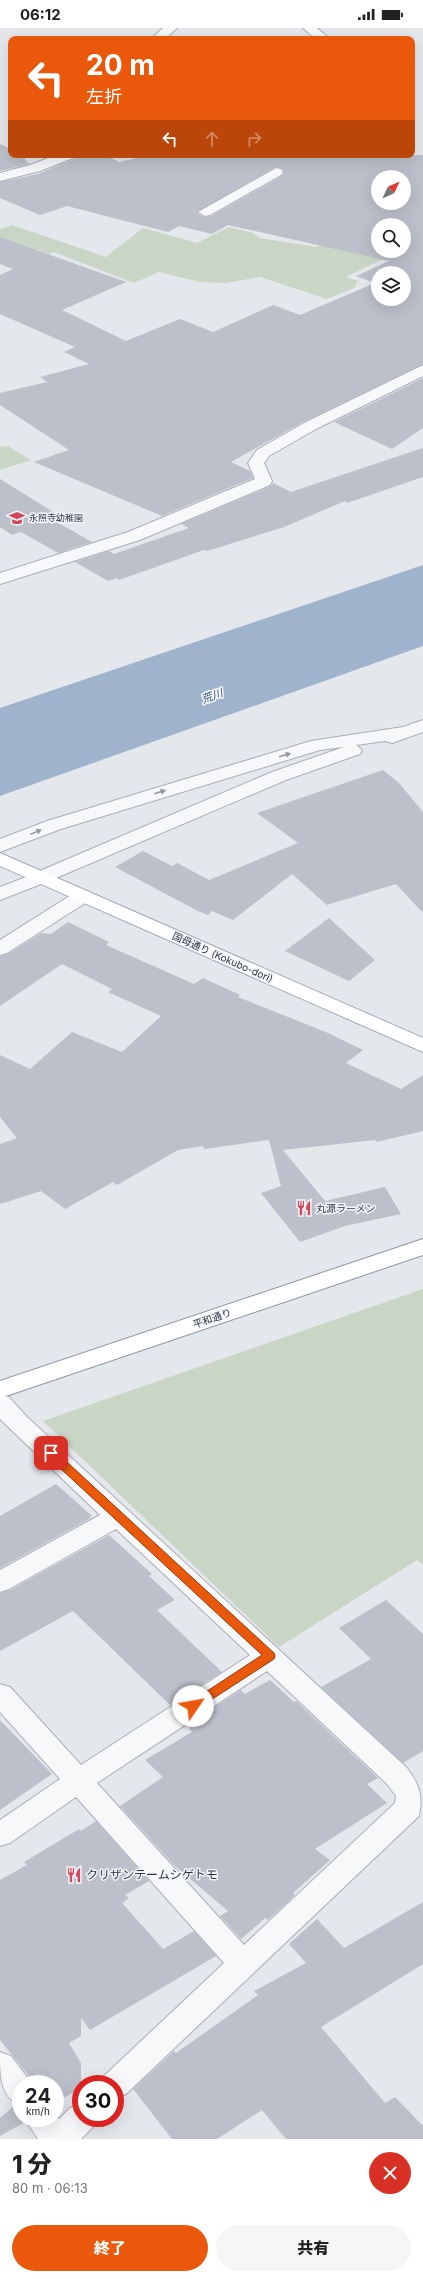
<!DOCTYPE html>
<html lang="ja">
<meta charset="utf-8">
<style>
body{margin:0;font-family:Inter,"Noto Sans JP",sans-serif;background:#f6f6f6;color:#202124;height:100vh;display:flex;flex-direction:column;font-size:15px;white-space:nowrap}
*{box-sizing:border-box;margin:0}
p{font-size:13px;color:#757577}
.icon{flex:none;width:22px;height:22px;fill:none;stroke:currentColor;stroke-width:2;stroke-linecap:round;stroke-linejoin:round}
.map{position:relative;height:2111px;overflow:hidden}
.side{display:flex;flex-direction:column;background:#fff;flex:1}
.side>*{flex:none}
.guide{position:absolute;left:8px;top:8px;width:407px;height:122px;border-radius:8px;box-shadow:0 4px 16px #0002;background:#ea580c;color:#fff;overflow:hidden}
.needle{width:26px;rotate:46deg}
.fabs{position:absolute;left:371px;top:142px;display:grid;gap:8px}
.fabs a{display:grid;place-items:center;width:40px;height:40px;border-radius:50%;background:#fff;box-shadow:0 4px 16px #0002;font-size:20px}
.speed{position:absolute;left:12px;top:2047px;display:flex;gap:8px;font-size:20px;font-weight:700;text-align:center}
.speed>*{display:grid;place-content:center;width:52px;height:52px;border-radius:50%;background:#fff;box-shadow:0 4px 16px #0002;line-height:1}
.speed small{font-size:10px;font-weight:400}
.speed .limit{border:6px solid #d22;background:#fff;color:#111}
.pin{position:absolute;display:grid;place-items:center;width:34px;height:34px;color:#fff;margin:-17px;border-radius:8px;box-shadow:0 2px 6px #0006}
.me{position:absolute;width:44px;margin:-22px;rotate:57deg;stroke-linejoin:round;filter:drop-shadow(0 0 3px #0008)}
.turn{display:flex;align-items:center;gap:14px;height:84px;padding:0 12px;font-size:18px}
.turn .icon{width:52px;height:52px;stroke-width:2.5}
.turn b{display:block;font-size:28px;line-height:34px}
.lanes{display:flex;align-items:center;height:38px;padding:0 12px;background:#0003;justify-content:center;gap:20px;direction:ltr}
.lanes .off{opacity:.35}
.round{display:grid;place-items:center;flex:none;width:42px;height:42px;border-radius:21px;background:#f6f6f6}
.overview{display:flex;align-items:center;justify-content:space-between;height:68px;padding:0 12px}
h1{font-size:24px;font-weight:800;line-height:30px}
.primary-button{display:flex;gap:8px;margin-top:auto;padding:8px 12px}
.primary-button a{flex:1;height:46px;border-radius:24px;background:#ea580c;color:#fff;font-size:16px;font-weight:800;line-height:46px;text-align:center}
.primary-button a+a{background:#f6f6f6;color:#202124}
.status{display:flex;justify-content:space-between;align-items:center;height:28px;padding:0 20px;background:#fff;direction:ltr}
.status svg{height:11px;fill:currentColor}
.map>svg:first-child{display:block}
</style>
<div class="status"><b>06:12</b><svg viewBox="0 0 49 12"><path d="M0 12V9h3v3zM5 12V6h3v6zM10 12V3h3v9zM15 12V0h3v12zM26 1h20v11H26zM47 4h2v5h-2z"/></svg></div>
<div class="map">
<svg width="423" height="2111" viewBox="0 0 423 2111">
<rect width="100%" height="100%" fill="#e4e7ec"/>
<path fill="#c9d6c5" d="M12 197 106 229 143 200 197 215 229 199 253 205 260 210 317 219 342 209 378 223 395 225 346 249 358 253 354 260 327 271 260 249 225 255 200 254 159 244 134 255 54 224 49 226 35 221 2 232H0V201Z
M8 418 31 432 0 442V419Z
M423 1261V1537L417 1532 279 1619 43 1393Z"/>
<path fill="#9fb4cc" d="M423 537V618L0 768V680Z"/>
<path fill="#bbc0ca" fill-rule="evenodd" d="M0 116 11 121V127H22L29 136 0 143Z
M84 127H106L119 134 151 127H423V336L303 394 231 434 250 443 253 450 162 488 34 434 69 422 0 377V365L47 354 40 349 89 336 64 324 75 319 0 286V247L13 241 0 236V209L126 254 62 282 126 313 180 291 213 304 273 277 300 287 375 255 356 248 389 233 228 197 212 206 179 198 168 204 67 178 40 187 0 170V154L38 146ZM275 139 282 140 284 145 282 148 211 188 204 189 197 185ZM378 149H404V175H378ZM378 197H404V223H378ZM378 245H404V271H378Z
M423 350V400L392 421 334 394Z
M423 420V449L347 475 345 473 284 499 207 523 204 522 119 552 117 550 108 553 75 534 109 523 114 526 189 500 181 496 271 458 273 455 291 464Z
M0 451 63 490 55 493 92 514 58 525 21 504 12 507 0 499Z
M383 742 399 755 423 784V885L396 856 327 877 292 846 233 892 212 883 208 887 198 883 115 839 143 823 172 838 177 835 209 852 298 815 257 785Z
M329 890 375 932 349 953 285 923Z
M68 894 109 914 106 917 194 956 203 950 240 967 238 969 328 1005 363 1022 346 1035 401 1061 423 1047V1103L377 1114 375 1112 283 1122 325 1173 385 1159 401 1186 345 1198 300 1214 261 1165 281 1158 269 1112 204 1121 203 1118 178 1122 117 1157 113 1154 65 1181 41 1163 0 1176V1116L17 1110 0 1089V1027L30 1041 72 1004 122 1024 161 988 108 964 112 961 62 936 0 978V928L8 926 41 905 51 906Z
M56 1456 92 1488 89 1489 91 1490 0 1540V1488Z
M109 1507 152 1546 149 1548 175 1572 157 1582 222 1644 170 1677 73 1583 0 1623V1565L10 1562Z
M386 1572 423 1606V1723L403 1735 321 1659 371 1631 339 1600Z
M270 1652 294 1674 296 1673 378 1750 367 1756 387 1775 315 1821 330 1832 293 1865 295 1867 268 1892 265 1890 241 1911 220 1888 228 1883 174 1837 120 1778 163 1749 145 1732 192 1704 189 1700 191 1699 189 1696 241 1662 245 1666Z
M0 1692 52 1746 0 1782Z
M96 1793 149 1853 125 1867 129 1870 122 1875 163 1921 194 1903 216 1928 90 2002 81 1990V2008L69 2015 81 2035V2060L55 2075V2056H35L0 2012V1852L27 1837 24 1834 79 1801 81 1803Z
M423 1874V1936L321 1999 385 2075 395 2069 423 2098V2111H286L262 2082 217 2111H172L133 2061 174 2023 176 2025 258 1967 254 1963 306 1935 289 1916 317 1891 344 1920Z
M15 2077 21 2079V2090L25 2094 0 2108V2090Z"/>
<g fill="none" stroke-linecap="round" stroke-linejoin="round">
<defs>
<path id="minor" d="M163 0H177L165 11H151Z
M303 0H317L330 11H316Z
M56 127H75L73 130 40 143 0 153V145L30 137Z
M276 140 281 141 283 144 281 147 210 187 205 188 198 184Z
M423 337V348L316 401 269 428 264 435 272 453 270 457 140 512 0 556V545L128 504 255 451 248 435 257 422 304 395Z
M423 692V704L392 715 385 713 356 717 362 722 360 726 286 752 49 853 42 855 35 853 32 849 35 845 272 744 344 719 320 722 61 801 0 824V811L47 793 311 713 403 699Z
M83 862 90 864 93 868 90 872 7 925 0 927V912L76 864Z
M0 1367 9 1369 26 1388 407 1740C419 1756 423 1767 419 1788L126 2066 115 2070V2056H100L104 2048 224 1935 76 1769 10 1815 0 1818V1792L60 1751 0 1684V1656L10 1659 81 1737 250 1627 116 1501 9 1561 0 1564V1542L100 1487 0 1391ZM267 1643 387 1756 396 1768 395 1775 244 1917 97 1755Z
M0 2024 11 2028 32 2056H21V2078C0 2069 0 2048 0 2024Z
M81 2077V2090H97L92 2100 81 2111H38L24 2090H55V2086L59 2091 70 2080Z"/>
<path id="tertiary" d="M42 843 49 845 52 849 49 853 0 872V859Z"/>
<path id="primary" d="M0 825 423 1010V1024L0 838Z"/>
<path id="trunk" d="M423 1211V1227L0 1370V1353Z"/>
</defs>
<use href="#minor" stroke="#a9aeb7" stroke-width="2"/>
<use href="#tertiary" stroke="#a9aeb7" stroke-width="2"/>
<use href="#primary" stroke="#a3abb8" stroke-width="2"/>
<use href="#trunk" stroke="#8b94a3" stroke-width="2"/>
<use href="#minor" fill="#f7f8fa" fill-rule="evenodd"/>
<use href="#tertiary" fill="#f7f8fa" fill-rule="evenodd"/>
<use href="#primary" fill="#fff" fill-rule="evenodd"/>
<use href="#trunk" fill="#fff" fill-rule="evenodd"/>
</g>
<defs><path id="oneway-solid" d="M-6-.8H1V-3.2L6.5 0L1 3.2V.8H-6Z"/></defs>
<g fill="#9196a0">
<use href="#oneway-solid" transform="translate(285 727) rotate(-16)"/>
<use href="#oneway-solid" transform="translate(160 764) rotate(-17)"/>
<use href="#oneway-solid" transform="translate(36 804) rotate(-22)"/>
</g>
<path fill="#ea580c" stroke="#983908" d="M51 1422 55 1423 274 1625 275 1628 274 1631 197 1681H189L187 1678 189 1675 262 1627 47 1428V1423Z"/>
<defs>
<symbol id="school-bare" viewBox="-9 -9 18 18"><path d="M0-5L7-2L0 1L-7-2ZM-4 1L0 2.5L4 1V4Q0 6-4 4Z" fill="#d1495b" stroke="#f4f6f9" stroke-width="2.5" paint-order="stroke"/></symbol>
<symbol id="restaurant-bare" viewBox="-9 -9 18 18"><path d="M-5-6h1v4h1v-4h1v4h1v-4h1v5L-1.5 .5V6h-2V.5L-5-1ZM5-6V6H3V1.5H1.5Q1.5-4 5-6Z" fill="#d1495b" stroke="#f4f6f9" stroke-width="2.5" paint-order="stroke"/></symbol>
</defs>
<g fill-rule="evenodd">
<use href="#school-bare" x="6" y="479" width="22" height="22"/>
<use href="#restaurant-bare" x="293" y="1169" width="22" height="22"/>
<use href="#restaurant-bare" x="63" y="1836" width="22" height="22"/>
</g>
<g text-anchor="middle" stroke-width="3" stroke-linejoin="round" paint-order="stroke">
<g font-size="9" fill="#2b3445" stroke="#f4f6f9" text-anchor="start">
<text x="29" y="493">永照寺幼稚園</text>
</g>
<g font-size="10" fill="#2b3445" stroke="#f4f6f9">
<text transform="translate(223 929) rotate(24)" y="4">国母通り (Kokubo-dori)</text>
<text transform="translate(212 1290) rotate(-19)" y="4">平和通り</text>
</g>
<g font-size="10" fill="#2b3445" stroke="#f4f6f9" text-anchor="start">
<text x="316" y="1184">丸源ラーメン</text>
</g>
<g font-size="11" font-style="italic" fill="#34527a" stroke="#f4f6f9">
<text transform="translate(212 668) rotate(-20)" y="4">荒川</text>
</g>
<g font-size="12" fill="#2b3445" stroke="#f4f6f9" text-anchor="start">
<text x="86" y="1851">クリザンテームシゲトモ</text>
</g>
</g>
</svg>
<div class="fabs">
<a><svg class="needle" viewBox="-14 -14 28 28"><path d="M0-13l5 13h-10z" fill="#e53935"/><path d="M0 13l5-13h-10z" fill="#757577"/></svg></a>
<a><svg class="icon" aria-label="search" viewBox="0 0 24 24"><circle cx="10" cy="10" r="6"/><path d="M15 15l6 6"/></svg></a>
<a><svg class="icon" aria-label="layers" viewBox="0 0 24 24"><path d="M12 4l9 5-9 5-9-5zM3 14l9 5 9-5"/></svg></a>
</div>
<div class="speed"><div>24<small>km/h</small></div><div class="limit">30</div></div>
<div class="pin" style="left:51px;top:1425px;background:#d93025"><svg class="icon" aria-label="arrive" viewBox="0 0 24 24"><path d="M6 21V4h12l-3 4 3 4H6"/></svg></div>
<svg class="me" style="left:193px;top:1678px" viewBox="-20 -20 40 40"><circle r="19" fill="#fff"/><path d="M0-13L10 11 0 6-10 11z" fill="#ea580c"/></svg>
<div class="guide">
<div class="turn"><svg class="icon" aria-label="left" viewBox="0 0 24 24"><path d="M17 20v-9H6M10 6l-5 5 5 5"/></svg><div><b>20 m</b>左折</div></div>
<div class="lanes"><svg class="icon" aria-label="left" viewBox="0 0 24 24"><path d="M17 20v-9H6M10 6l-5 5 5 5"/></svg><svg class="icon off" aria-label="ahead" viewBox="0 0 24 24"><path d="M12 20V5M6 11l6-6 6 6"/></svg><svg class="icon off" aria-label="right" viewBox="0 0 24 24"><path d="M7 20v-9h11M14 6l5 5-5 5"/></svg></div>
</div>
</div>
<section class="side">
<div class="overview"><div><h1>1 分</h1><p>80 m · 06:13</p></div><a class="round" style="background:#d93025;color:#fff"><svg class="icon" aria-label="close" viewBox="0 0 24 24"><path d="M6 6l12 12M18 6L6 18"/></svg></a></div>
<div class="primary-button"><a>終了</a><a>共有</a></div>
</section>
